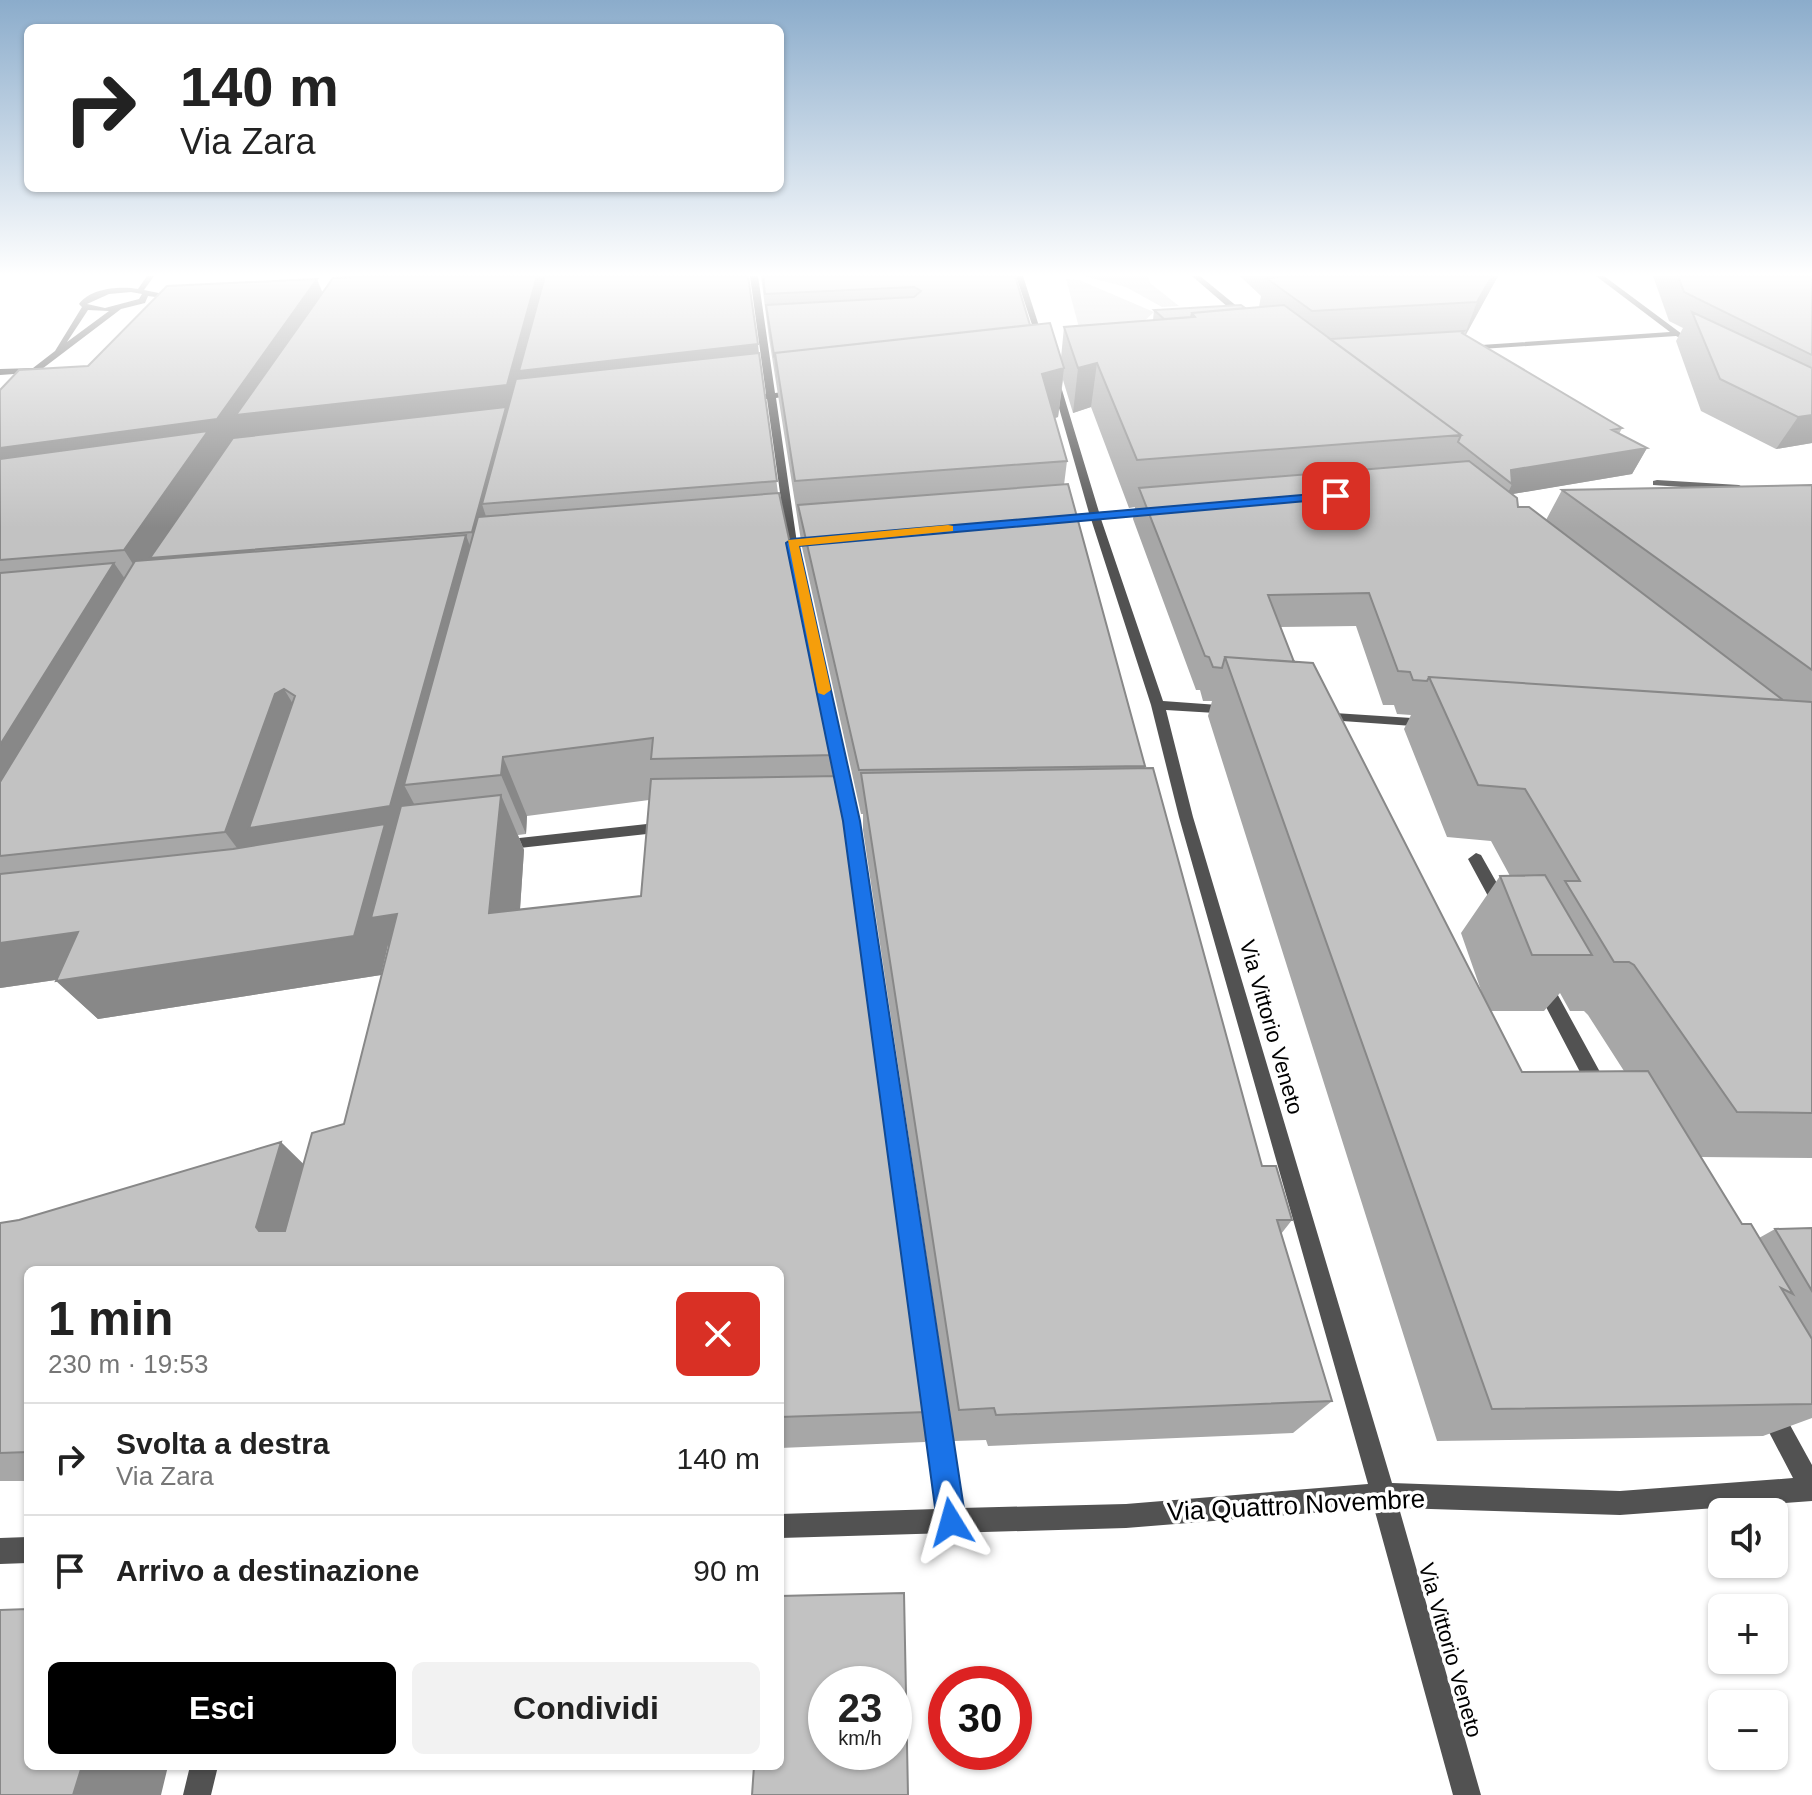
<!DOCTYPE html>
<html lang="it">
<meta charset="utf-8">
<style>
body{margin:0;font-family:Arial,sans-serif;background:#f2f2f2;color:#222;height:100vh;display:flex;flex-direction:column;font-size:30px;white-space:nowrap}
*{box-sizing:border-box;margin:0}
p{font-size:26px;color:#767676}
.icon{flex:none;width:44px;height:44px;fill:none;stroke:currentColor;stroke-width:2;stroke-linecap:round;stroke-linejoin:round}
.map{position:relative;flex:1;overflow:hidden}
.side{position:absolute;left:24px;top:1266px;width:760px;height:504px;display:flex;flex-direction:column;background:#fff;border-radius:12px;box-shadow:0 2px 6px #0004}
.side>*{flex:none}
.hud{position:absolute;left:24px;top:24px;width:760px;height:168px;border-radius:12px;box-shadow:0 2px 6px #0004;background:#fff;color:#222;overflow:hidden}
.controls{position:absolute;left:1708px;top:1498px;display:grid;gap:16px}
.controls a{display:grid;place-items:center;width:80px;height:80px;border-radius:12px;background:#fff;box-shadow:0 2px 6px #0004;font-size:40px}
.speed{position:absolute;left:808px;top:1666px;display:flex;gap:16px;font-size:40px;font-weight:700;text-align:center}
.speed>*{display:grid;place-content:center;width:104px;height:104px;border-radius:50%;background:#fff;box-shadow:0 2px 6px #0004;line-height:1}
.speed small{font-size:20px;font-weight:400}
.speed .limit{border:12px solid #d22;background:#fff;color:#111}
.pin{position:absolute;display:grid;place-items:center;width:68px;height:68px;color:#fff;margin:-34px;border-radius:16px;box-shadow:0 4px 12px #0006}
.me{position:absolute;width:88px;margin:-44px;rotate:352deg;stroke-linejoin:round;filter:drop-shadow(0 0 6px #0008)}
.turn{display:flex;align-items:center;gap:28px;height:168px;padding:0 24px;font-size:36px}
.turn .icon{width:104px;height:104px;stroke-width:2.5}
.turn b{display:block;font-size:56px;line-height:68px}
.round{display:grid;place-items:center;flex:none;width:84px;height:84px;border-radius:12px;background:#f2f2f2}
.head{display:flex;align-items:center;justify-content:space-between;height:136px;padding:0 24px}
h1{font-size:48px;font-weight:700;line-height:60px}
.button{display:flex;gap:16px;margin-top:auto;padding:16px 24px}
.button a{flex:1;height:92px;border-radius:12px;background:#000;color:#fff;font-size:32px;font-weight:700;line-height:92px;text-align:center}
.button a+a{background:#f2f2f2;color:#222}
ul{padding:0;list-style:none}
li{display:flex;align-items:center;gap:24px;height:112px;padding:0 24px;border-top:2px solid #e0e0e0}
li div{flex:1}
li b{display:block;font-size:30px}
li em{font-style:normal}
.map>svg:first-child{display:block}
</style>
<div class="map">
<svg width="1812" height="1795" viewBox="0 0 1812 1795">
<rect width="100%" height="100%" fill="#fff"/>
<path fill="#d9d9d9" d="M1084 276H1148L1150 283 1179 306 1162 307 1126 287Z
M1066 279 1079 280 1154 312 1143 322 1081 335Z"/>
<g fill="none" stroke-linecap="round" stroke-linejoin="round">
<path fill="#525252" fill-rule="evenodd" d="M147 276H154L144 290 183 298 179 300 148 296 145 303 121 309 38 372 0 411V403L28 373 0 375V369L33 368 55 351 82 307 79 304C91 288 120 286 138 289ZM131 292 142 294 139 299 105 308 87 304 109 294ZM88 310 109 311 67 342Z
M750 276H758L775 393 799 390 803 393 776 398 797 543 859 821 961 1508 1126 1504 1368 1484 1179 817 1151 705 1091 519 1058 522 1053 519 1058 516 1089 513 1051 380 1055 377 1059 380 1099 512 1154 508 1159 511 1154 514 1101 519 1163 701 1232 706 1239 710 1232 714 1166 710 1193 817 1392 1483 1620 1491 1793 1478 1759 1413 1763 1405 1771 1401 1779 1405 1812 1465V1501L1620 1515 1399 1508 1481 1795H1453L1374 1508 1126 1528 780 1538V1514L937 1509 845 821 787 543 767 399 746 402 742 399 766 394Z
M1016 276H1023L1045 345 1038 343Z
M1192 276H1200L1250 317V321H1244Z
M1596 276H1604L1686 337 1682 339 1676 336 1466 350 1462 348 1466 346 1670 332Z
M1657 480 1739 485 1744 488 1739 491 1653 485V481Z
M1319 712 1427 719 1434 723 1427 727 1314 719V713Z
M665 822 673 827 665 832 501 850 493 845 501 840Z
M1476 853 1481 855 1507 901 1509 905 1507 909H1495L1468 859Z
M1542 975 1548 977 1606 1083 1608 1089 1606 1095 1599 1097 1592 1095 1533 982 1536 977Z
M28 1537V1563L0 1564V1538Z
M190 1766H218L211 1795H183Z"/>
</g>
<path fill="#a7a7a7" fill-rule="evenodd" d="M761 276H1015L1030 326 1061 358 1064 327 1153 320 1154 310 1259 307 1261 296 1240 276H1498L1465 335 1622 428 1619 434 1647 448 1632 474 1512 494 1518 507 1546 520 1562 490 1812 485V1158L1700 1157 1742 1224 1759 1238 1775 1229 1812 1228V1418L1763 1436 1437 1441 1208 716 1212 701H1203L1200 690H1196L1133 519 1135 507 1129 508 1091 407 1073 413 1063 380 1058 417 1055 418 1067 461 1064 485 1145 766V768L1262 1166 1292 1220 1281 1234 1332 1401 1293 1433 988 1446 986 1440 954 1441 863 830V814H861L802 547 769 338ZM1356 626 1383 705H1394L1397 714 1411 715 1404 729 1447 837 1491 841 1510 876H1500L1461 933 1483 996 1294 662 1280 627ZM1560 993 1570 1011H1584L1588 1015 1624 1071 1522 1072 1490 1011H1544Z
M1653 276H1812V443L1776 449 1701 411 1676 341 1683 328 1669 321Z
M545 278 759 353 778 493 836 755 838 776 927 1412 925 1442 780 1448V1270H28V1481H0V1223L304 1165 344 1124 389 946 388 945 381 975 98 1019 56 980 0 988V390L88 366 323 293ZM649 800 641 896 520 910 524 850 518 835 526 834 527 816Z"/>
<path fill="#888" d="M537 276H544L549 295 758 344 763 391 482 504 490 529 483 561 472 532 150 558 160 573 149 589 124 550 0 489V448L317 279 330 311Z
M1492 276H1498L1462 342 1477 302Z
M774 355H775L778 390Z
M1097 363 1091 407 1073 413 1078 368Z
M1064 368 1058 417 1038 423 1042 374Z
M1812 415V443L1776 449 1798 417Z
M1647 448 1632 474 1507 495 1512 484 1511 470Z
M466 535 480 574 404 785 420 815 397 914 405 972 388 945 381 975 98 1019 56 981 255 872 225 832 275 694 284 689 308 729Z
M114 563 141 602 0 850V745Z
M503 757 527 816 526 834 501 775Z
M501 795 524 850 516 967 489 913Z
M78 932 117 971 0 988V943Z
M281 1142 328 1188 308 1269 259 1231 256 1227Z
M82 1766H168L161 1795H73Z"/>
<path fill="#c2c2c2" stroke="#888" stroke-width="2" fill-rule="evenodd" d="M371 276H537L507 385 236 415 333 278Z
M545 276H748L758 344 519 371Z
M763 276H1015L1030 325 775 353 774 355 766 305 914 297 921 291 914 287 765 294Z
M1290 276H1492L1477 302 1312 311 1266 278Z
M1678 276H1812V355L1684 292Z
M317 279 217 419 0 448V390L19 370 88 366 167 286Z
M1241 305 1245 308 1192 313 1191 317 1164 319 1154 310Z
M1284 305 1461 435 1137 460 1097 363 1078 368 1064 327 1195 317 1192 313Z
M1692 312 1812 368V415L1798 417 1720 379Z
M1050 323 1064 368 1042 374 1067 461 795 481 775 353Z
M1464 331 1462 333 1622 428 1612 430 1647 448 1511 470 1512 484 1458 442 1461 435 1330 339Z
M759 353 777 481 482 504 516 379Z
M506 407 472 532 150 558 233 438Z
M208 431 124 550 0 560V459Z
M1469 461 1517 498 1518 507H1529L1783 700 1429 677 1427 681 1413 680 1410 672 1398 671 1369 593 1268 595 1294 662 1225 657 1222 668 1213 667 1209 657 1205 656 1139 488Z
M1068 484 1145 766 859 770 798 505Z
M1812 485V670L1562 490Z
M779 493 836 755 651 759 653 738 503 757 501 775 404 785 478 517Z
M466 535 390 806 249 828 295 696 284 689 275 694 225 832 0 856V782L135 561Z
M114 563 0 745V573Z
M1225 657 1313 663 1522 1072 1648 1071 1742 1224H1751L1793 1294 1781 1288 1812 1339V1404L1492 1409Z
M1429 677 1812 702V1113L1737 1112 1634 965 1629 962H1614L1565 881H1580L1525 789 1478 785Z
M1153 768 1262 1166H1276L1292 1220H1277L1332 1401 996 1415 994 1408 959 1410 861 773Z
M839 776 927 1412 780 1417V1270H28V1452L0 1453V1223L19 1220 281 1142 256 1227 259 1231H285L312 1133 344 1124 397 914 371 918 401 806 501 795 489 913 641 896 651 779Z
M385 824 354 936 56 981 78 932 0 943V874L233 849Z
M1545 875 1592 955H1532L1500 876Z
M1812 1228V1291L1775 1229Z
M904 1593 908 1795H752L754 1766H780V1596ZM826 1684H894V1752H826Z
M28 1609V1766H82L73 1795H0V1610Z"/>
<linearGradient id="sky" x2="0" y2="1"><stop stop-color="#8baccb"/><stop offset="0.52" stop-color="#fff"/><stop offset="1" stop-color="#fff" stop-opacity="0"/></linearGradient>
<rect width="1812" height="528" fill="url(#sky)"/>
<path fill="#1a73e8" stroke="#114b97" stroke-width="2" d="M1336 492 1342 496 1340 498 799 546 860 821 966 1522 961 1532 951 1536 941 1532 937 1522 843 821 786 543 792 539Z"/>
<path fill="#f59e0b" d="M948 525 953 526V531L799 546 831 690 824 695 818 693 788 540Z"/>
<g text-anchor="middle" stroke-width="7" stroke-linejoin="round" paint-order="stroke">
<g font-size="22" fill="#000" stroke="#fff">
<text transform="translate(1272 1027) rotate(74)" y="8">Via Vittorio Veneto</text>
<text transform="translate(1451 1650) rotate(74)" y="8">Via Vittorio Veneto</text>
</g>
<g font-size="26" fill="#000" stroke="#fff">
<text transform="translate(1296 1505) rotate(-3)" y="9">Via Quattro Novembre</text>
</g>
</g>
</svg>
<div class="controls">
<a><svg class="icon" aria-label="sound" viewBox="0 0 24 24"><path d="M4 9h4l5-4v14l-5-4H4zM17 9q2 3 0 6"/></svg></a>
<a>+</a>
<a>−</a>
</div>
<div class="speed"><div>23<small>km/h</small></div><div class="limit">30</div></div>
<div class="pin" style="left:1336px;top:496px;background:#d93025"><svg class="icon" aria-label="arrive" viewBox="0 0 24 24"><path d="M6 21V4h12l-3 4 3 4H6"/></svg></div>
<svg class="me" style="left:951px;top:1522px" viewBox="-20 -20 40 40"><path d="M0-17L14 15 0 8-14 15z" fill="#1a73e8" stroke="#fff" stroke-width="4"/></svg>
<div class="hud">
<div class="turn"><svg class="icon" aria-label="right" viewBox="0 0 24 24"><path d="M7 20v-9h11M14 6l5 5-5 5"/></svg><div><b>140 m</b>Via Zara</div></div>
</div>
<section class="side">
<div class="head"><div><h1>1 min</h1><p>230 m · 19:53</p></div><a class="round" style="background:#d93025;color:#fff"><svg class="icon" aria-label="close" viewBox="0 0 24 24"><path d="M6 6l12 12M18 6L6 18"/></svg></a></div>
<ul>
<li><svg class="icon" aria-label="right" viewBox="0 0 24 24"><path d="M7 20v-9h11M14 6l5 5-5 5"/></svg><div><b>Svolta a destra</b><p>Via Zara</p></div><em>140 m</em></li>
<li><svg class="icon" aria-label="arrive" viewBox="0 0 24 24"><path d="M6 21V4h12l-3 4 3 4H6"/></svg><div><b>Arrivo a destinazione</b></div><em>90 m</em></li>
</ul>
<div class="button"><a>Esci</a><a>Condividi</a></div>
</section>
</div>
